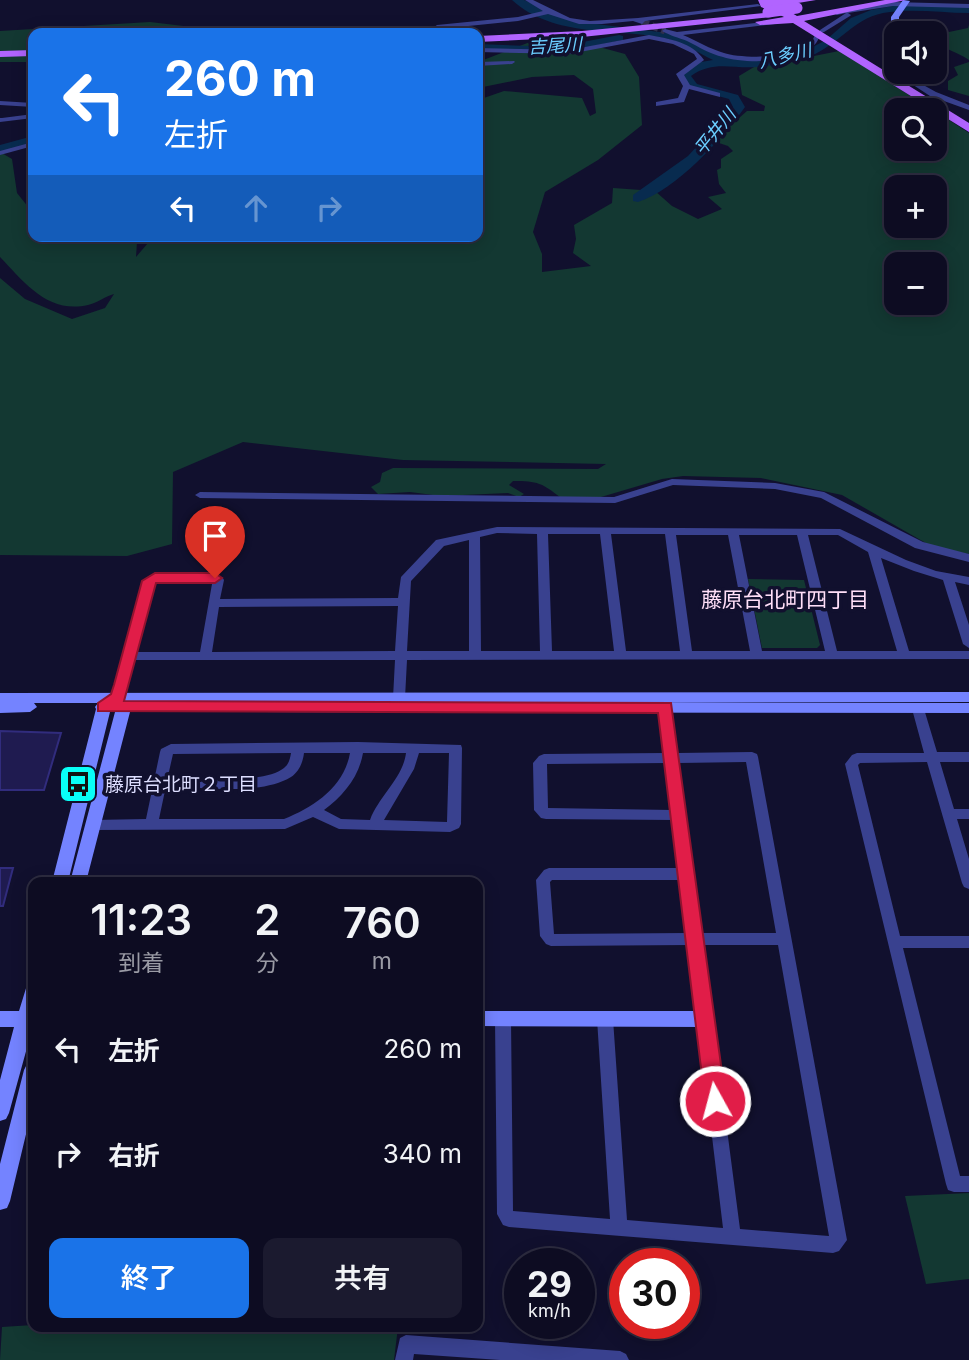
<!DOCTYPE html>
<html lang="ja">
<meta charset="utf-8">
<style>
body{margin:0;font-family:Inter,"Noto Sans JP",sans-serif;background:#1b1a2f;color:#f1f3f6;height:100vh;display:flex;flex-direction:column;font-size:26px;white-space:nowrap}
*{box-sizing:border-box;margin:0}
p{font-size:23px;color:#9a9ba5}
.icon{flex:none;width:38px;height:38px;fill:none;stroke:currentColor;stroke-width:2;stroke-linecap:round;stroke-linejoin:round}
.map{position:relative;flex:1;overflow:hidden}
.side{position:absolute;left:28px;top:877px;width:455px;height:455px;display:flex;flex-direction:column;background:#0d0c22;border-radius:14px;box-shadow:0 4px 18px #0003,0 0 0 2px #2d2c40}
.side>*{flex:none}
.top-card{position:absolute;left:28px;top:28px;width:455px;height:214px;border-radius:14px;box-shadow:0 4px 18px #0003,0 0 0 2px #2d2c40;background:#1a73e8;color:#fff;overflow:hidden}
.buttons{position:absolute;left:884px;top:21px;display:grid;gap:14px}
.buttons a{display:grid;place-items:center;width:63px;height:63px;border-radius:14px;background:#0d0c22;box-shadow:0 4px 18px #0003,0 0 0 2px #2d2c40;font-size:35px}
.speed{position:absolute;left:504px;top:1248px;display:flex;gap:14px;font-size:35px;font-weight:700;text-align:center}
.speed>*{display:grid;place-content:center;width:91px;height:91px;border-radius:50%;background:#0d0c22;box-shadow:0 4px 18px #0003,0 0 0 2px #2d2c40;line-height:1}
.speed small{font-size:18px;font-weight:400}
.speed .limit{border:10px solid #d22;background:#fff;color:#111}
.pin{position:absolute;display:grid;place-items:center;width:60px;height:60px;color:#fff;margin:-72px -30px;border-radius:50% 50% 50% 0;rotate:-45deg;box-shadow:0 0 7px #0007}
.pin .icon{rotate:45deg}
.me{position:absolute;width:77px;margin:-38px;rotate:353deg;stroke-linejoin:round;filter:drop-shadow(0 0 5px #0008)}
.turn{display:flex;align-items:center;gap:24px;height:147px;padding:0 21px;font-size:32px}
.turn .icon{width:91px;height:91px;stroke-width:2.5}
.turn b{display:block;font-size:49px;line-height:60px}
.lanes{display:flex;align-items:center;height:66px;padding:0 21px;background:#0003;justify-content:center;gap:35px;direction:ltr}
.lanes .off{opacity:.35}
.eta{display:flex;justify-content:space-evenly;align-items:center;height:119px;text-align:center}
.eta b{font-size:42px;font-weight:600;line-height:49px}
.cta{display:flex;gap:14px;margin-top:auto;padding:14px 21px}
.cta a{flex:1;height:80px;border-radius:14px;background:#1a73e8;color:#fff;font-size:28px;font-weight:600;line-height:80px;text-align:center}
.cta a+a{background:#1b1a2f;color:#f1f3f6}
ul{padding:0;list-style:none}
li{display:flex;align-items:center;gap:21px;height:105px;padding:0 21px}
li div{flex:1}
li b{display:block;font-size:26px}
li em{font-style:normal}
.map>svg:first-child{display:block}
</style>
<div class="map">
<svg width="969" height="1360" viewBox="0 0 969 1360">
<rect width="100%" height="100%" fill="#11102e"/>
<path fill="#133832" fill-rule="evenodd" d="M150 22 192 27 201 33H33V62H0V31Z
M969 25V60C958 52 944 50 935 40L943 35 940 30 949 32 968 28Z
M577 41 625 54 639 77 642 125 598 160 545 192 533 232 542 254V272L591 266 573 253 576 239 574 225 612 203 613 188 655 191 672 206 698 219 722 209 708 197 726 193 719 184 717 170 721 168V159L733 151 728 146 713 141 747 111H764L765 106 742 95 739 76 754 67 753 63H779L839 51 933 110H896V149H934L935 111 969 133V554L931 546 842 495 761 478 683 476 662 479 601 497 561 498C542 483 538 481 513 481L509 485 524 494 519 497 508 493 441 496 410 492 378 494 371 487 380 482 382 473 393 468 598 469 606 464 403 460 243 442 173 472 172 544 127 556 0 555V278L25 299 72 319 105 308 114 294C106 296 97 303 88 305 48 314 25 283 0 257V152L12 159 17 193 33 213V236H143L137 242 136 257 154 236H478V100L504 91 582 98 590 116 596 113 593 89 574 75 532 77 478 88V62L530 42ZM896 187H934V226H896ZM896 264H934V303H896Z
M969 62V96L948 90V81L958 75 954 67Z
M748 579 804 580 820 645 817 648H762Z
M969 1193V1279L926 1284 905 1196Z
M33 1325V1326L398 1327 394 1360H0L2 1327Z"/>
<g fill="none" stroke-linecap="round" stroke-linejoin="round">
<path fill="#082b4f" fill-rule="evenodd" d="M512 0H524L573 21 675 34 729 58 749 61 809 49 826 40 851 18 871 10 898 5 969 7V13C941 13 911 8 883 13 852 19 835 49 805 58 789 62 773 66 757 67 732 69 713 60 691 76L697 84 738 95 745 107C722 139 676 190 638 202L633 201V195L688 156 733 107 729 99 689 88 678 76 695 63 713 60C698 53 684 43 668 39 616 27 555 39 512 0Z
M619 35 623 36V40L557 53 478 50V44L557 47Z
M33 136V144L0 153V145Z"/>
</g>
<path fill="#1f1b50" stroke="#312c7d" stroke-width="2" d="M0 731 61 733 44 790H0Z
M0 868H13L3 906H0Z"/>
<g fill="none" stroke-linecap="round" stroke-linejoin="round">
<path stroke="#302f4d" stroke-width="7" stroke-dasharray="7 3.5" stroke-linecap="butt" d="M642 22 665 31"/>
<path fill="#39418f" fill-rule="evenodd" d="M525 0H533L570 18 590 21 638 18 758 4 761 6 645 21 642 24 633 21 602 24H579L548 14 518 21 439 29 433 33H426L437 25 518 17 543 11Z
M893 2 969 4V8L893 6 848 13 851 15 850 16 824 32 820 33C817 64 747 65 723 57 710 54 699 47 687 41 679 38 669 35 662 31L665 29 677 32 773 21 776 23 775 24 683 35C697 41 710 49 724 53 741 59 800 59 811 43 813 40 814 36 816 33L820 32V30L846 13 837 15 834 13 835 12Z
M410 31 413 33H406L407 32Z
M649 35C670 39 692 42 704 60L684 75 690 85 720 93V97L689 89 684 102 656 106V102L678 98 683 86 676 74 697 59 694 54 673 44 649 39 569 54 478 52V48L569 50Z
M514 61 515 62 512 64 478 66V62Z
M896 70 936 92 969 105V110L930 96 895 73 893 72Z
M0 101 33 103V107L0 105Z
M33 114V118L0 122V118H2Z
M33 142V146L0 155V151Z
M672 479 775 483 824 492 923 542 969 554V562L915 548 821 498 775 489 673 485 615 503 200 498 195 495 200 492 614 497Z
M497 527 840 529 906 560 936 571 969 577V585L955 582 969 625V648L963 644 943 580 914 571 881 558 909 651H969V659L407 660 405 698 399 702 393 698 395 660H134L122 700H114L112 697 143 581 151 575 222 577 224 580 220 599 398 598 401 577 436 540ZM497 533 537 534 540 651H481L480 537ZM548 534H600L614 651H552ZM611 534H665L680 651H626ZM676 535H728L750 651H692ZM739 535H797L825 651H762ZM808 535H838L868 552 897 651H837ZM469 540V651H407L411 581 444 546ZM157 582 212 584 200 652H136L154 583ZM398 606 395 651 212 652 219 607Z
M666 703 672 707 678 753 752 752 757 754 758 757 847 1240 839 1251 833 1253 509 1227 503 1225 497 1214 495 1019 498 1014 503 1012 508 1014 511 1019 513 1211 610 1219 597 1019 600 1014 605 1012 610 1014 613 1019 627 1220 723 1228 689 945 551 946 546 944 540 936 536 880 544 870 549 868H679L674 820 546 819 541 818 534 810 533 763 539 756 544 754 665 753 660 707ZM746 762 776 933H702L679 763ZM667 763 672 810 548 808 547 764ZM552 880H681L687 933 554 934 550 882ZM703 945H778L829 1236 740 1229Z
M918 704 924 709 937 752H969V762H940L954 809H969V819H957L969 859V889L964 887 962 883 927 762 860 763 858 765 900 936H969V948H903L960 1176H969V1192H954L948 1190 946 1184 845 764 852 755 857 753H924L912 709Z
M358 742 461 745 462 748 461 824 459 828 450 832 339 829 313 817 285 829 93 830 88 829 86 825 88 821 93 820 146 819 160 752 161 749 171 744ZM291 753C290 759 289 764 284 768 263 785 195 777 168 776L173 754ZM304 753H350C344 787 314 807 284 819H159L166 786C201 787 260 796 291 777 299 772 303 762 304 753ZM363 753H406C403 778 379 796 370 820L341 819 324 810C343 796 359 777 363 753ZM419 753H449L447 822 384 820 414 769Z
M406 1335 620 1351 626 1354 629 1360H500L414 1354 413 1360H395L400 1338Z"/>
<path fill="#7483ff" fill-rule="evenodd" d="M903 0 910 1 899 17V33H896V72L891 76 887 74 890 67 891 17Z
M969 692V702H627L969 703V713L183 712 176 707 180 703H153L156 707 154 711 130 712 86 882H70L115 712H110L68 882H52L96 709 95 707 98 703H34L37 707 30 712 0 713V693Z
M33 983V1026L9 1113 6 1119 0 1121V1080L14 1027H0V1011H19L27 985Z
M705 1011 711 1014 714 1019 711 1024 705 1027 478 1026V1011Z
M33 1062V1105L10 1201 7 1208 0 1210V1164L24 1070 27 1064Z"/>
<path fill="#b164ff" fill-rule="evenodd" d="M758 0H816L780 6 797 16 885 0H906L804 21 969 123V132L793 23 760 25 755 22 784 17 776 13 772 17 582 37 478 42V36L582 31 774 12 761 7Z
M33 50V56L0 57V51Z"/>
<path stroke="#b164ff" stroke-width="11" d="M768 12 797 8"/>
</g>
<path fill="#e11d48" stroke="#92132f" stroke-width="2" d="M155 573H215L222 578 215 583H156L124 701 671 703 726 1101 723 1107 715 1110 708 1107 705 1101 658 713 98 711V703L111 694 114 685 142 581Z"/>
<defs>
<symbol id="bus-square" viewBox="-11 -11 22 22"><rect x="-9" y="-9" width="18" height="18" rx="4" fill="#09fff7" stroke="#11102e"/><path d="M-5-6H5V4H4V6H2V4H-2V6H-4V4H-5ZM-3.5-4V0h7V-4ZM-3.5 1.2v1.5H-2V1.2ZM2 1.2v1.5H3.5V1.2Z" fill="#111"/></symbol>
</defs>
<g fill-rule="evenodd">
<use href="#bus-square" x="56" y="762" width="44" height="44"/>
</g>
<g text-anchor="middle" stroke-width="7" stroke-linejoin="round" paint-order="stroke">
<g font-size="18" font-style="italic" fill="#6bceff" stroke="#11102e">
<text transform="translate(555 46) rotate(-3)" y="6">吉尾川</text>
<text transform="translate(785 56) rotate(-13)" y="6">八多川</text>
<text transform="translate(715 132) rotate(-51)" y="6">平井川</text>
</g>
<g font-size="19" fill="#dddeff" stroke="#11102e" text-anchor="start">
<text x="105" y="791">藤原台北町２丁目</text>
</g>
<g font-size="21" fill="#ffdff8" stroke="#11102e">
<text x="785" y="607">藤原台北町四丁目</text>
</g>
</g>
</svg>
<div class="buttons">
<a><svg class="icon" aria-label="sound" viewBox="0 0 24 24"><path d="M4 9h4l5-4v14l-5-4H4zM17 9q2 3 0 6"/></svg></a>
<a><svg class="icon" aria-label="search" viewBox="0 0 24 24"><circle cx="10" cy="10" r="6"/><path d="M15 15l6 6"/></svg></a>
<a>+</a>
<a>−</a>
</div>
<div class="speed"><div>29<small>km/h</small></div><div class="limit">30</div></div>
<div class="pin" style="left:215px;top:578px;background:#d93025"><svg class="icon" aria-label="arrive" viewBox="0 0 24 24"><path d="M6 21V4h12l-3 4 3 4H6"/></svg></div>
<svg class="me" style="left:715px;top:1101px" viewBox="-20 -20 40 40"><circle r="17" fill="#e11d48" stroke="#fff" stroke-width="3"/><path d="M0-11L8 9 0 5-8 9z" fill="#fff"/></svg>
<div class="top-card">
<div class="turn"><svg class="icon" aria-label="left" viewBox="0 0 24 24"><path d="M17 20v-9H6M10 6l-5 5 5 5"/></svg><div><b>260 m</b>左折</div></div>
<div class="lanes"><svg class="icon" aria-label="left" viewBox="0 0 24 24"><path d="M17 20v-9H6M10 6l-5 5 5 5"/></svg><svg class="icon off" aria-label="ahead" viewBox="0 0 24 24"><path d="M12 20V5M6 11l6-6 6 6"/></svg><svg class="icon off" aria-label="right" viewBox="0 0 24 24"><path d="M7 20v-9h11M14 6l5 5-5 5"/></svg></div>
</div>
<section class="side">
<div class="eta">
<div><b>11:23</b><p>到着</p></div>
<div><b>2</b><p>分</p></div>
<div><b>760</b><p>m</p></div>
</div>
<ul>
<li><svg class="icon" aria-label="left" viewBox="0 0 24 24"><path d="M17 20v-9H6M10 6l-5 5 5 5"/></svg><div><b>左折</b></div><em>260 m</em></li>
<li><svg class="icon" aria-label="right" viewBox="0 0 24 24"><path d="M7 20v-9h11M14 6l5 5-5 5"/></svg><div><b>右折</b></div><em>340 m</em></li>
</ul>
<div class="cta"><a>終了</a><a>共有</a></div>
</section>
</div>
